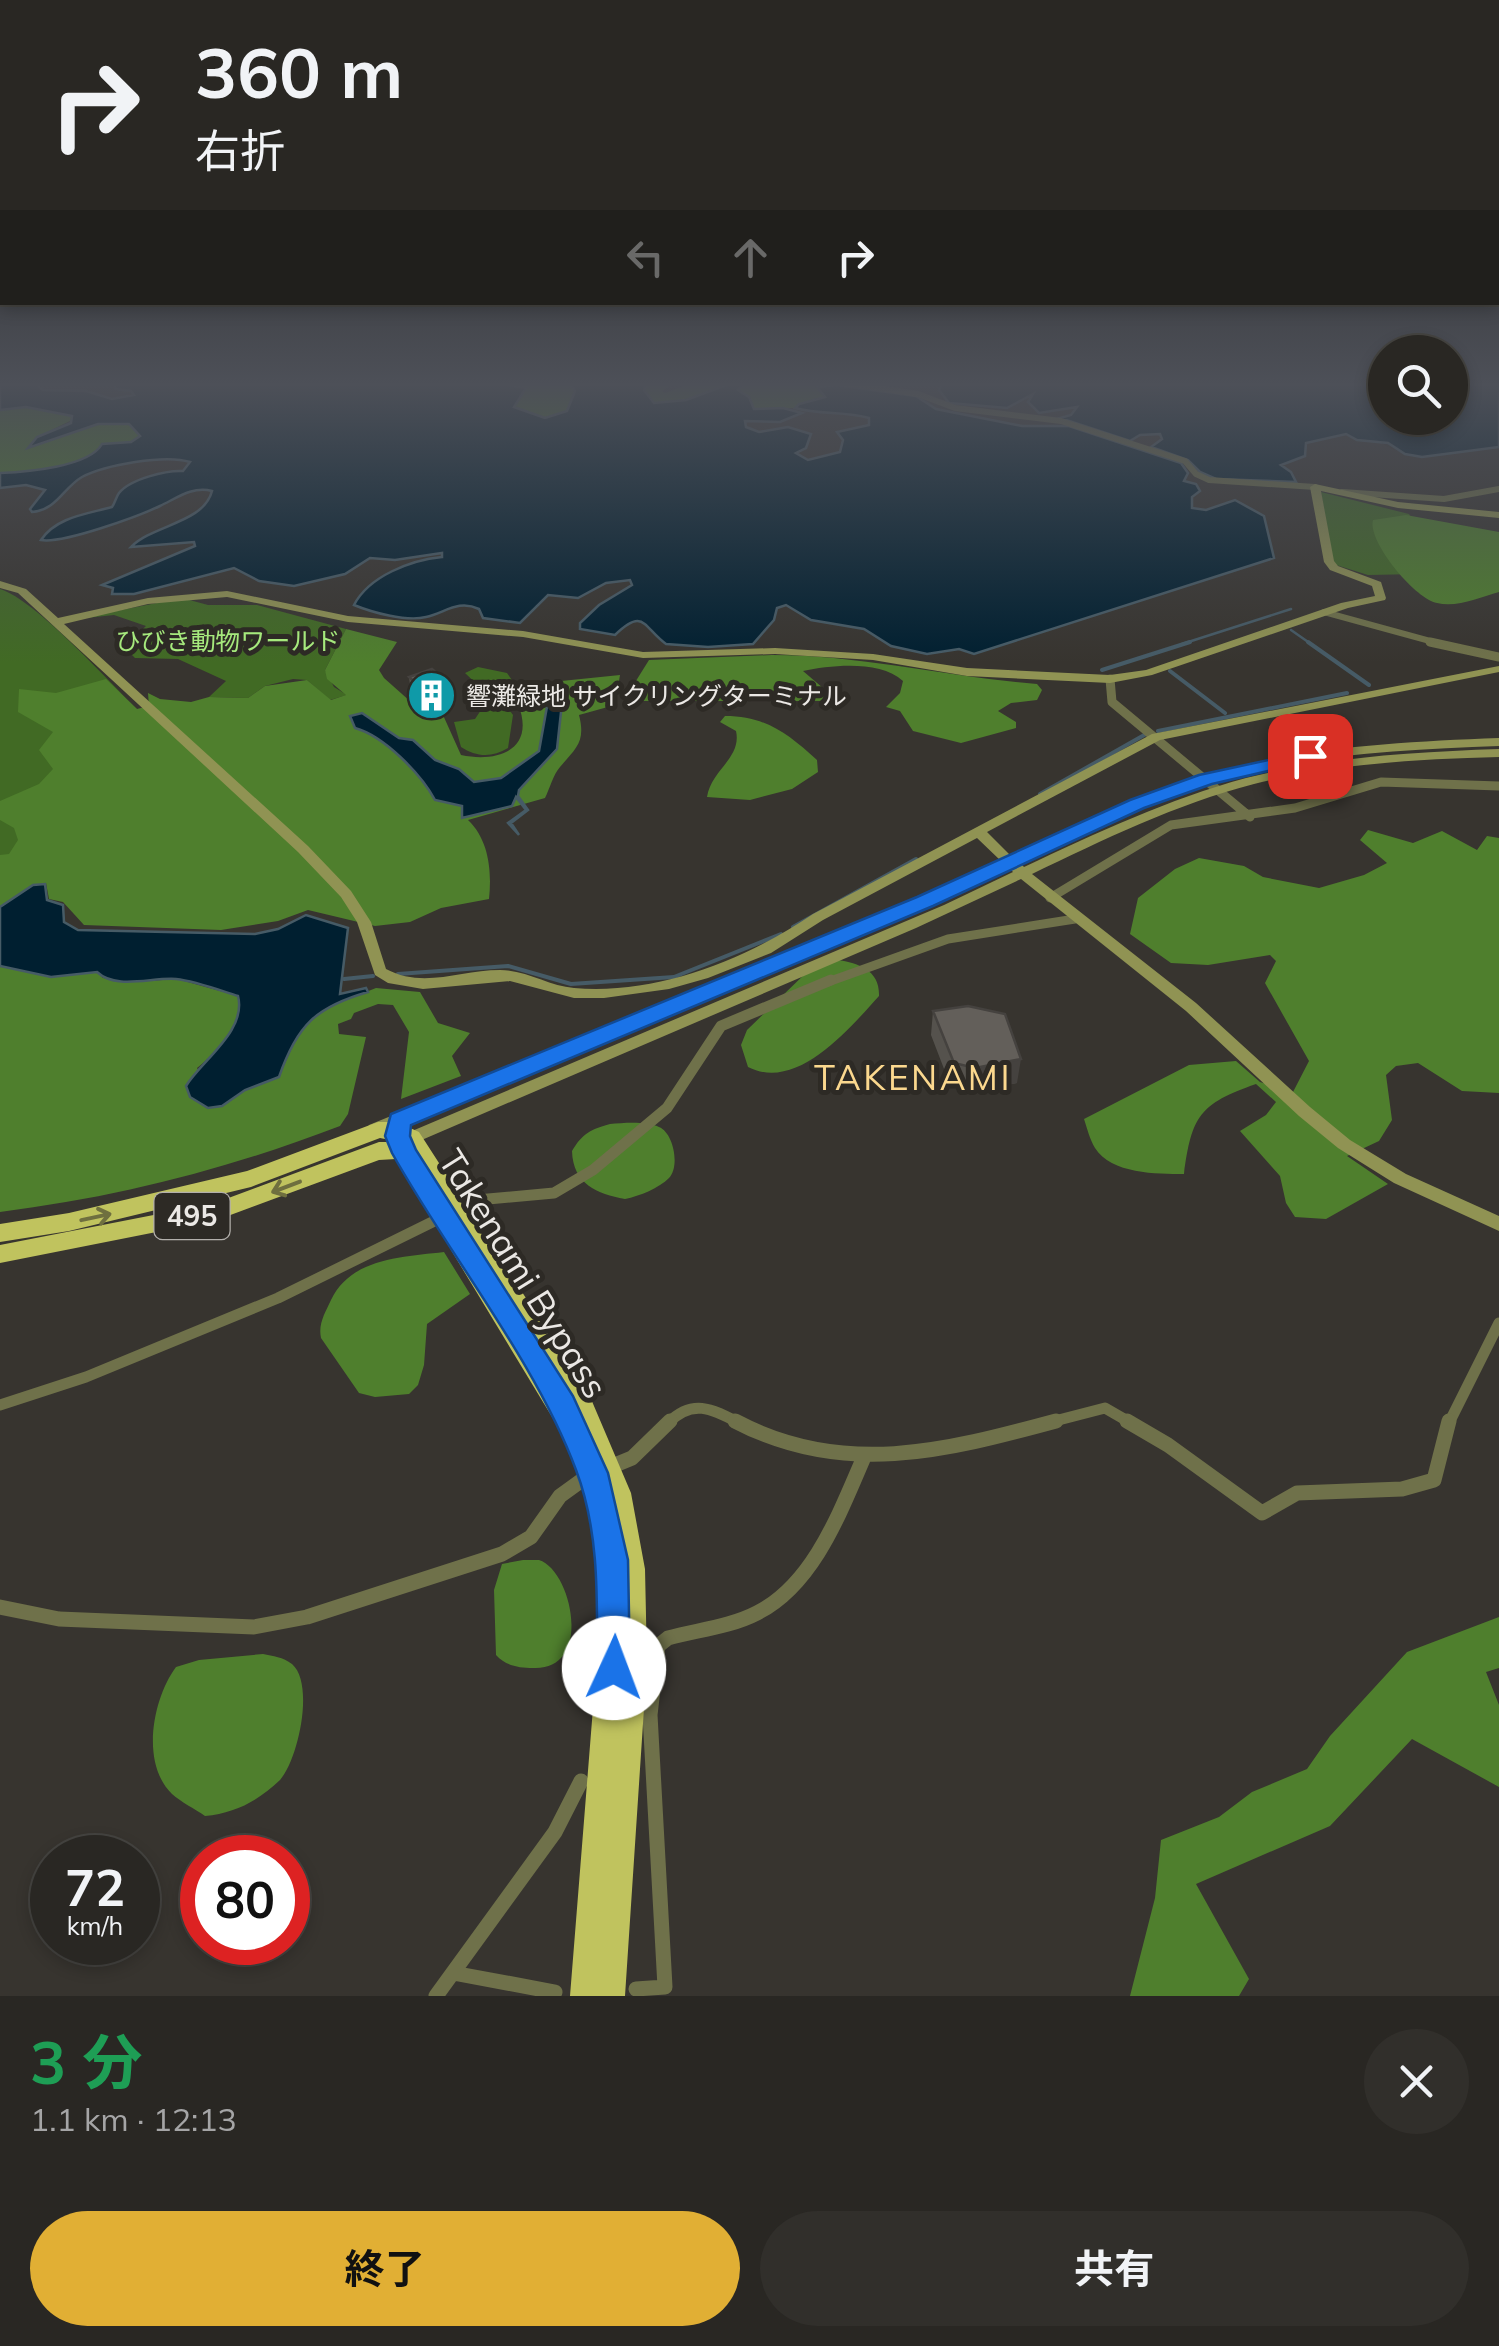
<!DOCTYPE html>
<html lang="ja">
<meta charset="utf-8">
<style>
body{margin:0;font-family:Mulish,"Noto Sans JP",sans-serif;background:#312f2b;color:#f1f3f6;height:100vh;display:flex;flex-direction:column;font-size:38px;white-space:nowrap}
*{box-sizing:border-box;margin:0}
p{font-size:32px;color:#a5a5a6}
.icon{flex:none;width:55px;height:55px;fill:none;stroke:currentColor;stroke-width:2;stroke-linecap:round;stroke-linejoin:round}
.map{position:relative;height:1996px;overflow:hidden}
.panel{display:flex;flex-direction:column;background:#292723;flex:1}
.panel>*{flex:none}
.top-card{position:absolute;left:0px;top:0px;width:1500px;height:305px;box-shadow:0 5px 15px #0003,0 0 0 2px #454441;background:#292723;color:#f1f3f6;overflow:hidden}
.tools{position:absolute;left:1368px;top:335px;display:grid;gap:20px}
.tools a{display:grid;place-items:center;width:100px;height:100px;border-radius:50%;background:#292723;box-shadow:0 5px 15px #0003,0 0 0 2px #454441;font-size:50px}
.speed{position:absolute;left:30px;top:1835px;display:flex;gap:20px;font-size:50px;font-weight:700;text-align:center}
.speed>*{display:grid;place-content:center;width:130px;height:130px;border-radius:50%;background:#292723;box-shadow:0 5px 15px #0003,0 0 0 2px #454441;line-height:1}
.speed small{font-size:25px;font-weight:400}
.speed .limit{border:15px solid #d22;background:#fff;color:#111}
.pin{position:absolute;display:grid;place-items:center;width:85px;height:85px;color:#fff;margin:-42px;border-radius:20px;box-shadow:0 5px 15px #0006}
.me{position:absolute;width:110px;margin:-55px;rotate:2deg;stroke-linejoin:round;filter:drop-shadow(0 0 8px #0008)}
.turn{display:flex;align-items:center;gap:35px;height:210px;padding:0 30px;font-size:45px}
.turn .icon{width:130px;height:130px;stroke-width:2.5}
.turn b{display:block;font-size:70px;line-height:85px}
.lanes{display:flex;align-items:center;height:95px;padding:0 30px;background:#0003;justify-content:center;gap:50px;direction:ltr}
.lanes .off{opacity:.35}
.round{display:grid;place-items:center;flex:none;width:105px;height:105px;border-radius:52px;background:#312f2b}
.summary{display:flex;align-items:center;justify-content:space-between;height:170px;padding:0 30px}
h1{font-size:60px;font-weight:700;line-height:75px;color:#1e9e55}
.action{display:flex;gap:20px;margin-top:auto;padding:20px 30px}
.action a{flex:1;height:115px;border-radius:60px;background:#e1af34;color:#111;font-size:40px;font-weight:700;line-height:115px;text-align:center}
.action a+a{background:#312f2b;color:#f1f3f6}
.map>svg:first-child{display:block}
</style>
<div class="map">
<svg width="1499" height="1996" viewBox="0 0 1499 1996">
<rect width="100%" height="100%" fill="#37342f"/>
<path fill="#416a24" d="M1321 492 1409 514 1419 530 1420 574 1368 575 1333 564Z
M0 589C37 601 106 679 137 709L0 893Z
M182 598 208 605H257L346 629 325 670 334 687 347 695 330 700 307 680 293 679 265 686 248 698 209 697 226 681 178 659 135 658 124 647 146 626 114 615 76 619Z
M478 667 507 673 517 687 507 707 513 715 508 748C492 758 476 757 461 747L454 722 475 719 481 710 484 691 465 673Z"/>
<path fill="#4f7f2d" d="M498 383H570L575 392 567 411 545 418 514 407 525 388Z
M647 383H674L662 391 665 393 692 383H732L686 400 654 403 644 390Z
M744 383H880L873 391 819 386 825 397 799 404 795 408H753L738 390Z
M26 407 72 416V420L37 437 28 448 98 424H129L140 437 131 442 102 444C88 467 26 473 0 473V410Z
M1406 515 1499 532V592C1480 597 1457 608 1437 603 1415 599 1367 541 1373 520Z
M346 629 397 642 379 670 384 678 429 718 443 715 461 755C499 763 536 749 518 704L532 684 620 675 615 705 579 715C586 742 576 748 560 767 553 775 550 788 545 798L468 820C489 840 492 871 489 899L441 908 410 922 375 926 308 910 278 921 221 930 84 925 63 902 49 899 46 883 33 885 0 907V855L9 854 18 840 14 828 0 820V801L39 784 53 769 39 750 53 732 18 712 19 689 56 693 106 679 137 709 149 706 148 693 160 699 191 702 209 697 248 698 265 686 307 680 331 700 346 695 327 679 325 670Z
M772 655C861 655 948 677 1037 684L1042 690 1037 700 1011 703 998 711 1016 722V728L961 743 913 731 900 711 886 707 900 693 903 681C880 660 832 665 803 671L830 694 824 701H637L634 684 649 660Z
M725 716C766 716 788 734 817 760L818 772 792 789 750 800 707 797C711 770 742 758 736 731L720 722Z
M1368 830 1413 843 1442 831 1477 850 1487 836 1499 838V1093L1462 1091 1418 1063 1396 1066 1386 1075 1392 1120 1379 1141 1347 1156 1388 1184 1326 1219 1295 1217 1286 1203 1280 1176 1240 1131 1266 1115 1276 1102 1256 1084C1199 1104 1192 1116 1184 1174 1157 1174 1111 1174 1095 1148 1090 1140 1087 1128 1084 1119L1189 1065 1236 1061 1260 1082 1293 1092 1309 1061 1265 983 1276 961 1270 955 1208 965 1171 963 1130 934 1138 898 1175 869 1199 858 1244 866 1263 877 1319 888 1364 875 1387 863 1360 840Z
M837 960C860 963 880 971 879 996 849 1029 797 1092 748 1067L741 1045 747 1030 811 968Z
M0 966 39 975 97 972 103 978 134 982 177 979 238 996C245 1023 217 1052 197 1068L222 1106 245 1090 279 1077 300 1029 323 1009 376 988 420 992 438 1023 470 1033 452 1056 461 1076 401 1099 409 1032 393 1005 378 1004 354 1013 351 1019 338 1024 339 1034 366 1037 348 1114 340 1126C228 1169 119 1197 0 1212Z
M610 1124C624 1123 646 1121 659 1127 674 1133 680 1167 669 1178 659 1188 640 1196 625 1199 597 1194 573 1184 572 1151 582 1134 591 1129 610 1124Z
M444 1252 470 1294 427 1324 424 1365 418 1385 409 1394 375 1397 359 1393 321 1338C318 1324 325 1313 331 1300 351 1258 402 1257 444 1252Z
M523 1560C524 1560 538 1560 539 1560 572 1570 594 1671 533 1668 519 1668 506 1666 496 1655L494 1590 502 1564Z
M1499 1617V1668L1486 1672 1499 1705V1787L1412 1739 1330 1826 1196 1884 1249 1979 1239 1996H1130L1155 1898 1161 1840 1219 1817 1252 1792 1307 1769 1330 1736 1407 1652Z
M263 1654C273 1656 283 1657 292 1664 315 1684 298 1760 280 1780 258 1801 235 1813 205 1816 195 1809 181 1802 172 1794 140 1763 153 1698 176 1667L199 1660Z"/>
<path fill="#001f30" stroke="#465b66" stroke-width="2.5" d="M0 383H34L43 390 86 391 112 399 134 395 131 391 116 389 113 383H498L526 388 514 407 545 418 567 411 575 391 570 383H647L644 390 654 403 686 400 729 384 744 383 738 390 749 397 754 409 783 408 802 413 780 422 745 421 746 427 759 432 788 427 811 434 806 448 796 453 808 460 840 452 843 440 837 432 869 425V418C845 411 820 415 795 408L799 404 825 397 817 387 837 385 916 396 936 409 1022 426H1069L1181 463 1188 473 1184 481 1196 484 1200 491 1192 497V508L1206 510 1235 500 1264 516 1274 558 974 654 959 649 927 654 891 646 864 629 811 620 786 605 777 608 774 620 753 644 708 647 666 644C643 627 644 607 615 635L580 629V623L599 605 632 585 630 580 606 583 578 598 548 595 520 623 483 618 479 609C458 599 445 613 426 617 406 622 371 612 354 605 369 576 411 560 442 557V553L395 560 370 558 345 574 294 586 259 581 234 568 134 594H112L113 588 102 585 195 546 194 542 131 547C152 525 204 523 212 491 192 486 177 498 160 506 139 516 63 544 41 540 56 517 87 514 112 507 115 503 116 497 119 493 130 479 167 470 183 471L190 462C165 454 105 465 82 477 63 488 57 510 32 512L30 509 45 490 26 485 0 488V473C26 472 89 467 102 444L131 442 140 436 129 424H98L28 448 37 437 71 423 72 416 26 407 0 410Z
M942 383H1385V418H1450V383H1499V447L1422 457 1405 454 1388 443 1357 440 1346 434 1306 443 1305 456 1281 465 1291 472 1296 482 1216 479 1200 472 1188 460 1151 447 1162 439 1160 434 1140 435 1130 441 1060 418 1071 415 1077 407 1039 413 1028 402 1033 394 1007 408 949 403 939 390Z
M548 701 562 703 557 749 519 790 518 796 528 810 511 823 519 835 508 823 526 810 516 797 512 806 462 818V806L435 800C421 774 384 736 355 728L350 716 362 713 399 738 413 740 435 760 459 769 474 782 501 778 539 751Z
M45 884 47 900 63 905 64 922 78 930 255 934 278 929 306 915 348 928 340 994 366 988 368 992C316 1007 297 1025 279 1077L245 1090 222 1106 208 1108 190 1097 186 1086C202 1060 247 1031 238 996 219 990 195 981 176 979 152 977 116 990 97 972L51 977 0 966V907L33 885Z"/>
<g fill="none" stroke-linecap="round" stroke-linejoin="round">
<path stroke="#465b66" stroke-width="2.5" d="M1291 630 1311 644
M1182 644 1291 609"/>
<path stroke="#465b66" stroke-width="4" d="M1308 642 1369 685
M1102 670 1190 642
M1170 671 1225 713
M1158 731 1347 693
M1040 794 1146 734
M793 927 916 859
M398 974 508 966 571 984 674 977 781 934
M344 979 373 976"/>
<path stroke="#6f714a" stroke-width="6" d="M846 383 918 394 955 408 1061 421 1185 461 1196 474 1209 480 1315 487
M1342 492 1444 499 1499 489
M1324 612 1441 644"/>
<path stroke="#6f714a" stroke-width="9" d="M1430 642 1499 657
M1110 679 1112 702 1250 817
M1050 898 1171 825 1295 808 1381 782 1499 786
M825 983 948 939 1075 919"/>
<path stroke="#6f714a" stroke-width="11" d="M0 1405 86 1377 278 1298 477 1200 554 1193 593 1170 667 1108 721 1026 831 980
M668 1423C692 1399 711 1408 739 1423
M1047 1423 1105 1408 1131 1423
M1449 1423 1499 1323"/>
<path stroke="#6f714a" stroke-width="15" d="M735 1421C843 1478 945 1451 1056 1421
M1127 1421 1168 1445 1262 1513 1297 1493 1402 1489 1434 1480 1449 1421
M610 1467 632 1458 670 1421
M0 1607 59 1619 254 1627 307 1617 502 1554 531 1537 560 1496 589 1475
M453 1973 555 1992
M636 1989 665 1987 650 1715 658 1646 668 1638C697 1630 730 1627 757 1613 814 1584 840 1512 864 1457
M436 1996 555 1832 581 1781"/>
<path fill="#909353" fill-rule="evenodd" d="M1315 484 1398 502 1499 512V518L1398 508 1321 491 1334 561 1338 566 1381 582 1386 598 1385 600 1348 608 1152 675 1110 683 967 676 873 660 775 654 643 658 523 637 348 622 227 597 148 604 64 624 308 846 351 891 371 922 386 969C423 989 461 970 500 970 526 970 549 986 574 988 658 995 745 960 813 914L1152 734 1499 666V672L1160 740 987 832 1012 857C1074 828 1137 795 1203 776 1302 747 1397 742 1499 738V746C1402 750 1304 754 1210 782 1144 801 1082 834 1020 863L1024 867C1096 833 1169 799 1246 778 1329 757 1414 752 1499 749V757C1417 759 1334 764 1254 784 1176 804 1103 840 1032 874L1196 1003 1310 1107 1350 1140 1406 1174 1499 1216V1231L1394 1183 1338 1148 1299 1116 1186 1011 1021 879 916 928 417 1142H405L403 1138 405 1134 944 905 1013 872 1009 868 930 905 381 1133H369L367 1129 369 1125 920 899 1001 861 977 838 823 920 771 953 708 978 669 989 604 998H574L510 981 423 989 388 983 375 975 357 922 341 897 298 852 18 593 0 588V581L26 589 58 618 148 598 227 591 348 616 523 631 643 652 775 648 873 654 967 668 1110 675 1146 670 1341 603 1375 596 1372 586 1330 570 1324 562 1310 487Z"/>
<path fill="#c0c35e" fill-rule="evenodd" d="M378 1122H397L419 1132 591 1399 631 1493 645 1569 647 1663 625 1996H570L601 1608 593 1524 566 1440 396 1159 379 1160 217 1220 0 1263V1245L215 1203 379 1142H400L380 1138 251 1187 69 1231 0 1242V1224L69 1213 247 1171Z"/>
</g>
<path fill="#55524d" d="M409 677 451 700 429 708 411 693Z
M933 1011 1017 1083 972 1092 951 1087 931 1035Z"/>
<path fill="#45423f" d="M449 684 451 700 429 708 426 692Z
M1021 1059 1017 1083 972 1092 975 1068Z"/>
<path fill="#635f5a" stroke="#45423f" stroke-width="2.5" d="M432 669 449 684 426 692 409 677Z
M968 1006 1005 1014 1021 1059 975 1068 954 1063 933 1011Z"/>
<defs><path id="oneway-shaft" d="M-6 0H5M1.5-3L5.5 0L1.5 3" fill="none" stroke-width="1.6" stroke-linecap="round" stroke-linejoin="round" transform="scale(2.5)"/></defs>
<g stroke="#6f6f3f">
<use href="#oneway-shaft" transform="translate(286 1187) rotate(159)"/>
<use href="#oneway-shaft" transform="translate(96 1217) rotate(-12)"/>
</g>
<linearGradient id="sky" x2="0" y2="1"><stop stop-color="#1e1d1a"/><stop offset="0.58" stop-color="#4d5058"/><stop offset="1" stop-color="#4d5058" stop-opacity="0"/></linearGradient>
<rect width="1499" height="663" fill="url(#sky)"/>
<path fill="#1a73e8" stroke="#114b97" stroke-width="2.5" d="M1310 751 1319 756 1316 760 1212 784 1144 808 933 906 411 1125 410 1136 416 1150 573 1396 608 1473 628 1560 630 1668 625 1679 614 1684 602 1679 597 1668C597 1602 600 1533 576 1470 536 1362 449 1255 392 1153L385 1136 391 1114 917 897 1130 800 1199 775Z"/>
<defs>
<symbol id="building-disc" viewBox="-11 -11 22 22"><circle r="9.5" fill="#0f9aa8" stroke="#2d2a25"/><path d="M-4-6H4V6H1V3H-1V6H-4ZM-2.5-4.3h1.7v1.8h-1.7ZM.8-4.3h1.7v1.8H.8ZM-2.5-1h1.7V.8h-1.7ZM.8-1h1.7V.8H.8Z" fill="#fff"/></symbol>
</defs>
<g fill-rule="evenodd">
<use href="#building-disc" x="404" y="668" width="55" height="55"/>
</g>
<g text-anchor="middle" stroke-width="10" stroke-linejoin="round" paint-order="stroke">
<g font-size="25" fill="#a6e97d" stroke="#2d2a25">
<text x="228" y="650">ひびき動物ワールド</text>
</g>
<g font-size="25" fill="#ebe8e5" stroke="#2d2a25" text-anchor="start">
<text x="466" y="705">響灘緑地 サイクリングターミナル</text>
</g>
<rect fill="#2d2a25" stroke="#b2afab" stroke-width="2.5" x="154.5" y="1193" width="75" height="46" rx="8"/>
<g font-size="28" font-weight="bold" fill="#ebe8e5">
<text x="192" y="1226">495</text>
</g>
<g font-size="35" letter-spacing="2.5" fill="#fbd88e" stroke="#2d2a25">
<text x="913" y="1090">TAKENAMI</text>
</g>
<g font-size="35" fill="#ebe8e5" stroke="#2d2a25">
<text transform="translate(523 1274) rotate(58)" y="12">Takenami Bypass</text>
</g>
</g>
</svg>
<div class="tools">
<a><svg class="icon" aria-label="search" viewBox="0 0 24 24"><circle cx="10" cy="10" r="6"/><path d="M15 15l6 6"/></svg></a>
</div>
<div class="speed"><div>72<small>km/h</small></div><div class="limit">80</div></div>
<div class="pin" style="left:1310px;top:756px;background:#d93025"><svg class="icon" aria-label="arrive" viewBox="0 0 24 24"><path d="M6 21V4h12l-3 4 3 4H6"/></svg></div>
<svg class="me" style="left:614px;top:1668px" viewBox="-20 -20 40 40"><circle r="19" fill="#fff"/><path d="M0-13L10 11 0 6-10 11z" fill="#1a73e8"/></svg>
<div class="top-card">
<div class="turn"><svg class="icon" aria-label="right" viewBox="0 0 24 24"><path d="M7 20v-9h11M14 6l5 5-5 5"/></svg><div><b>360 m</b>右折</div></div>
<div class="lanes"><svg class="icon off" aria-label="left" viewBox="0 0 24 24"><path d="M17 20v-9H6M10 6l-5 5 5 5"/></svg><svg class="icon off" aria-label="ahead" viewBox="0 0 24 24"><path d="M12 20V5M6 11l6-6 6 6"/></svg><svg class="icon" aria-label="right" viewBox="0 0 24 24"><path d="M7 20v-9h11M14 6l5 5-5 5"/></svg></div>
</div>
</div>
<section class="panel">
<div class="summary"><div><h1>3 分</h1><p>1.1 km · 12:13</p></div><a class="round"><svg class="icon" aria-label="close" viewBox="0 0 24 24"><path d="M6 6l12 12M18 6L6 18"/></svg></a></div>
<div class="action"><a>終了</a><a>共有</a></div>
</section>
